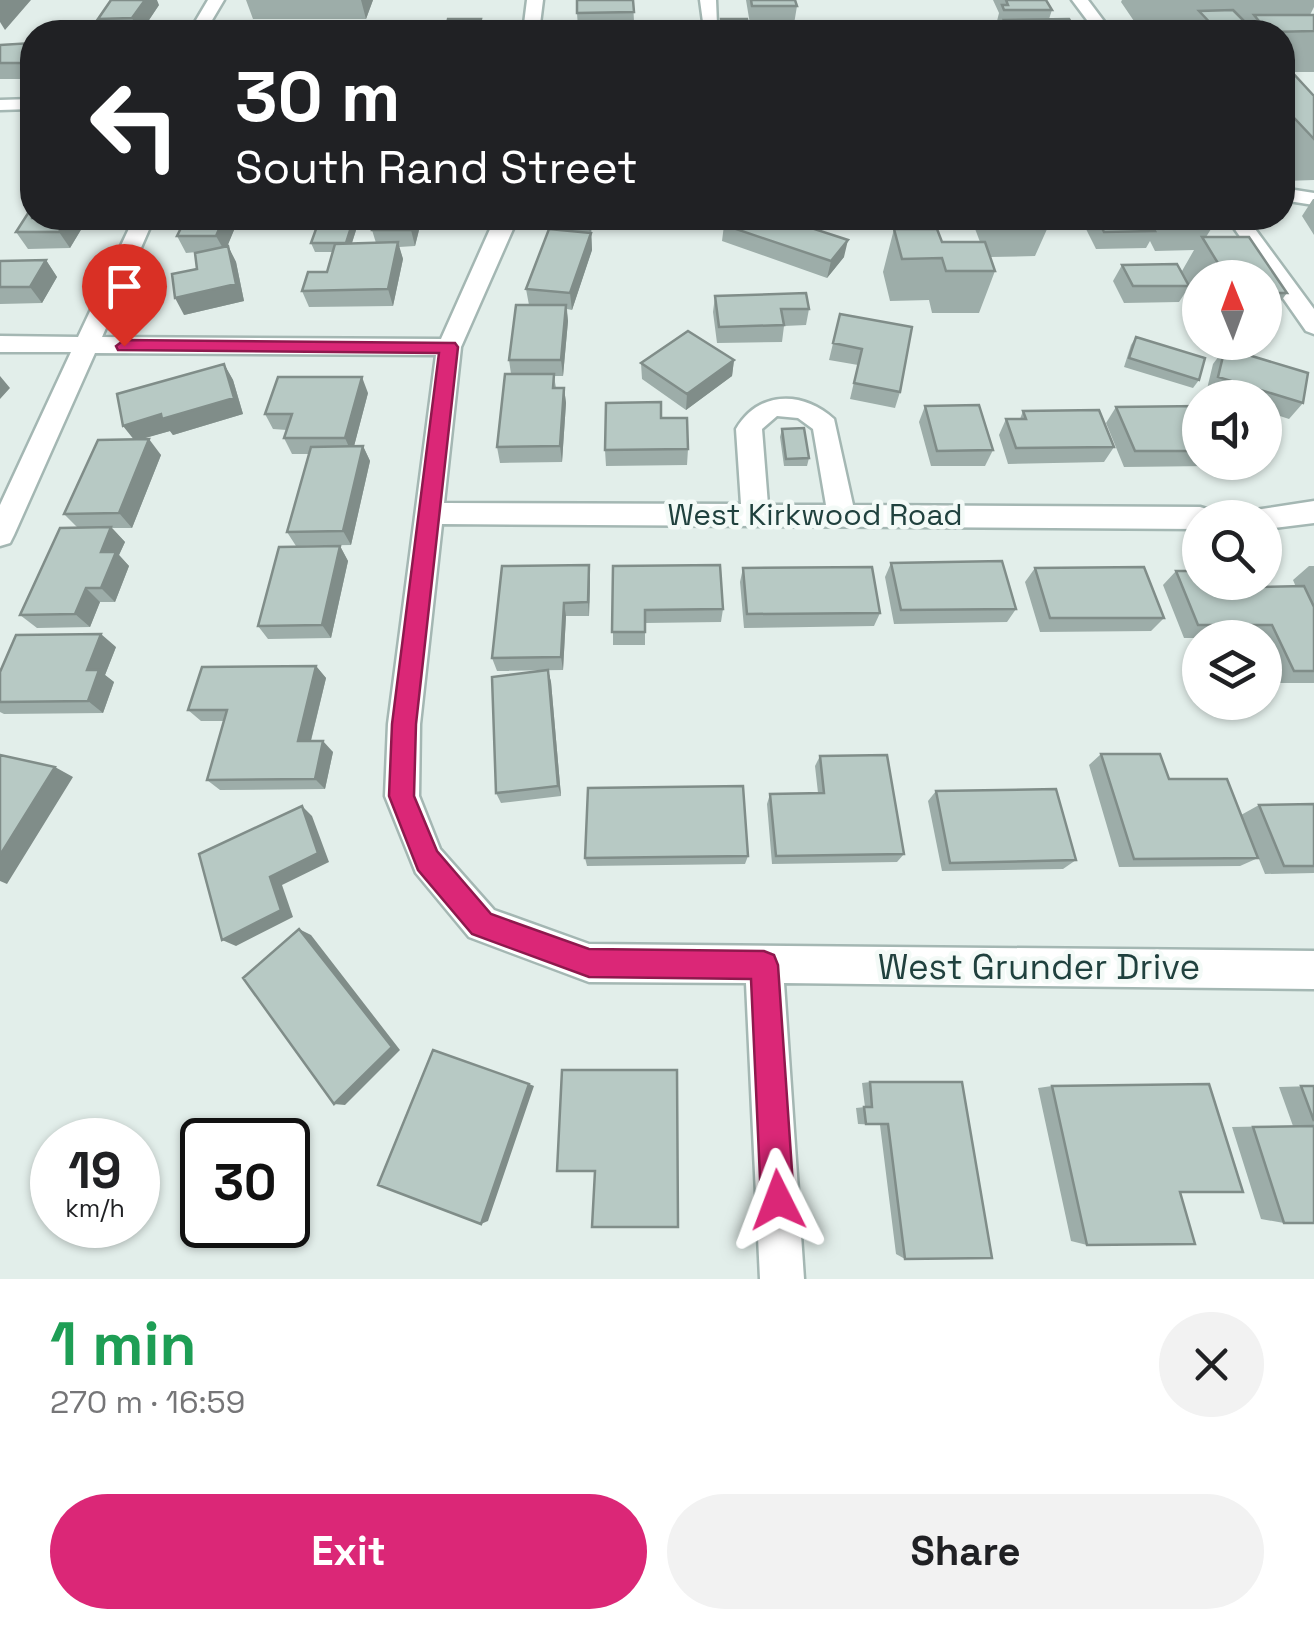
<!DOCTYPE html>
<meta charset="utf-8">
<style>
body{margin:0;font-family:"Space Grotesk",sans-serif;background:#f2f2f2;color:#202124;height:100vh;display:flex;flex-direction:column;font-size:38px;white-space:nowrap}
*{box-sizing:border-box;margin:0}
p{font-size:32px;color:#757577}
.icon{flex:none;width:55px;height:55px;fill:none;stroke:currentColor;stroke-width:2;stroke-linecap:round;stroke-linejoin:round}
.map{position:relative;height:1279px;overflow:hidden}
.details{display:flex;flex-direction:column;background:#fff;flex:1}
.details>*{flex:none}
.guide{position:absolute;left:20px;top:20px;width:1275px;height:210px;border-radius:40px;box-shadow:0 2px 8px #0004;background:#202124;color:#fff;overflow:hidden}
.needle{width:65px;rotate:359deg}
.tools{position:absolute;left:1182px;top:260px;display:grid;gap:20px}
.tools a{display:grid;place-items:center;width:100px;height:100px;border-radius:50%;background:#fff;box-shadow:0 2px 8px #0004;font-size:50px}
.speed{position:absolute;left:30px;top:1118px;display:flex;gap:20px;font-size:50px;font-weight:700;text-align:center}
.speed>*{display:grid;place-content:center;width:130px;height:130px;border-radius:50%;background:#fff;box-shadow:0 2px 8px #0004;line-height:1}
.speed small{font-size:25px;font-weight:400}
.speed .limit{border:5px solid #111;border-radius:15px;background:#fff;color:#111}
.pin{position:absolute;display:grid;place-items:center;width:85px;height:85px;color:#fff;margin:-102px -42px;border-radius:50% 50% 50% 0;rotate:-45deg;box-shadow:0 0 10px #0007}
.pin .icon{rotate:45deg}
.me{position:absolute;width:110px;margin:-55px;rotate:357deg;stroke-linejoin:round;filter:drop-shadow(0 0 8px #0008)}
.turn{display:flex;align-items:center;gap:35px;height:210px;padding:0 50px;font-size:45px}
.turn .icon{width:130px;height:130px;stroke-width:2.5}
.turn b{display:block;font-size:70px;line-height:85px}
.round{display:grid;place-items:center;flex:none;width:105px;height:105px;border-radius:52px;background:#f2f2f2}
.head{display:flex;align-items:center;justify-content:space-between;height:170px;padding:0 50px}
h1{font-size:60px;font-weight:700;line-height:75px;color:#1e9e55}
.action{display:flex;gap:20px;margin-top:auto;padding:20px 50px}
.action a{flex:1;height:115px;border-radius:60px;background:#db2777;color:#fff;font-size:40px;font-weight:700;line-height:115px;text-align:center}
.action a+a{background:#f2f2f2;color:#202124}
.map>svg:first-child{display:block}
</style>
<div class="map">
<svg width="1314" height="1279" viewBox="0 0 1314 1279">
<rect width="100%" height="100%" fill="#e2eeea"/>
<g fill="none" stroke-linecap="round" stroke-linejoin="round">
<defs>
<path id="minor" d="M208 0H224L205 32H189Z
M527 0H543L539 32H523Z
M700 0H716L717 25 703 22Z
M1072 0H1088L1112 32H1096Z
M32 99V109L0 110V100Z
M1282 188 1314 193V205L1282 200Z
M134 218H154L102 337 441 339 495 218H515L513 229 461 347 444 503 741 504 736 429C758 391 802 390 834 419L853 505 1200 507 1210 510 1213 518H1200V529L442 524 420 724 419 796 440 849 494 910 589 944 1314 951V989L784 983 804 1279H760L746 983 589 982 469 937 416 873 385 796 388 724 436 355 95 353 14 535 10 543 0 546V505L71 352H0V336L78 337ZM777 416 798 418 813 429 826 505H768L762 429Z
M1227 218H1247L1314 309V334L1306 331Z
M1314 501V523L1265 529V518H1252L1255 510Z"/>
</defs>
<use href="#minor" stroke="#a4b7b3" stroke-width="5"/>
<use href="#minor" fill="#fff" fill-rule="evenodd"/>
</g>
<path fill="#9dada9" d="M246 0H373L366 19H253Z
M633 0 634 22 578 28 577 13Z
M746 0H795L797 6 794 24 817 32H720L721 19 750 24Z
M993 0H1046L1052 10 1049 19 1077 32H1000L1002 26H1000L997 21 999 13Z
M1122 0H1314V7L1310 15H1314V72H1292L1314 96V180L1285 181 1282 178V32H1189L1193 23 1136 24 1121 2Z
M159 5 141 32H105L98 19Z
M32 43V79H0V45Z
M1313 199H1314V235L1302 216Z
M32 218H88L70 248 28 249 16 232Z
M239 218 227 246H228L236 262 244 301 184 315 197 269V252L186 253 177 236Z
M354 218 357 227 352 243H376L372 230 422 218 415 246 399 247 403 259 393 306 309 307 302 291 327 272 333 252H315L311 243Z
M591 218 592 250 572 310 567 309 568 321 563 376H554L556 388H564L566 403 562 462 500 463 497 447 511 374 509 360 529 305 526 289 550 229V222Z
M971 218H1052L1035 256 990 257 995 271 979 313H932L929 300 890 301 883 272 894 229 942 242H980Z
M1092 218H1218L1206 237H1249L1287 293 1265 322V278H1200V321L1185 293 1179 302 1124 303 1113 281 1122 265 1177 264 1182 271 1194 250 1155 251 1150 241 1146 248 1096 249 1086 229Z
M724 225 814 229 844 257 827 278 722 241Z
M46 260 57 277 42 303 0 304V261Z
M715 296 809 309 806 325 784 326 782 342 717 343 713 312Z
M840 314 900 392 895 408 850 399 858 365 829 360Z
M1136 337 1199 380 1193 388 1124 367 1131 345Z
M1225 348 1303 403 1289 419 1265 411V398H1221L1206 393 1213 364Z
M734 360 732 376 686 410 642 379 641 363Z
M224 364 233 380 243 414 173 435 170 431 140 439 161 455 132 528H112L125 542 119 555 129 566 115 602H100L90 627 37 628 20 615 78 528 64 514 133 440Z
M368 393 354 446H363L370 461 351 545 296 546 287 532 309 454H292L284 438 287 430 273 429 265 414Z
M925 406 993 450 985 466H931L919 422Z
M1200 406V462H1212L1209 466 1124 467 1106 423 1116 407Z
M1023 411 1114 447 1104 462 1008 464 999 435 1006 419H1020Z
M661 418 688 449 687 465 606 466 605 450Z
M782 429 809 458 807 466H784L780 437Z
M340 546 348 561 331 638 268 639 258 626Z
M891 563 1016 609 1007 622 894 624 885 577Z
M613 566 723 609 721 622 645 623V645H613Z
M1309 566H1314V683H1277L1265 658V638H1184L1163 585 1176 571 1253 587H1296L1293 580Z
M743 568 880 613 874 626 744 628 740 582Z
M1035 568 1164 618 1151 631 1040 632 1025 582Z
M590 579 589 616H566L563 670 497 671 492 658Z
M116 647 105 675 114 682 103 713 4 714 0 712V672Z
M316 666 326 678 311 741 333 752 325 789 220 790 207 780 224 721H201L188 710Z
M548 670 551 682 561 796 501 803 496 793Z
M1101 754 1169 779 1258 858 1240 866 1119 867 1089 765Z
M820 756 904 854 897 862 772 864 767 804 770 794 818 793 815 766Z
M936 791 1076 860 1063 869 942 871 928 801Z
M1314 804V873L1265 874 1241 815 1259 805Z
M748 856 745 864 587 866 585 858Z
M870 1082H962L905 1259 896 1254 880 1125 858 1124 856 1108 865 1107 862 1083Z
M1052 1086 1180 1192 1087 1245 1071 1241 1038 1088Z
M1314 1086V1223H1284L1261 1219 1232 1127 1293 1126 1279 1087Z"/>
<path fill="#808d89" d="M0 0H31L5 30 0 22Z
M145 0H157L159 5 141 32H139L132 18Z
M361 0H373L366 19Z
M32 50V79L23 63Z
M68 218H88L70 248 59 232Z
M224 218H239L225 252 216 236Z
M354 218 357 227 349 252 346 243Z
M414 218H422L415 246 411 230Z
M589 218H591L590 235 591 233 592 250 572 310 570 293 590 236Z
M848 240 844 257 827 278 831 261Z
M398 242 403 259 393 306 388 289Z
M228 246 236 262 244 301 184 315 175 298Z
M46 260 57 277 42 303 30 287Z
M566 305 568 321 563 376 561 360Z
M734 360 732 376 686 410 687 394Z
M224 364 233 380 243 414 173 435 170 431 135 441 123 426Z
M0 376 10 388 0 399Z
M362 377 368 393 352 454 345 438Z
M564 388 566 403 562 462 560 446Z
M149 439 161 455 132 528 119 513Z
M363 446 370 461 351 545 343 531Z
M111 527 125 542 119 555 129 566 115 602 101 588V552Z
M340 546 348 561 331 638 322 625Z
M589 565 590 579 589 616 588 602Z
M86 588 100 602 90 627 75 614Z
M564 603 566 616 563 670 561 657Z
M101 634 116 647 105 675 114 682 103 713 88 701 87 670Z
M316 666 326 678 308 752 298 741Z
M548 670 551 682 561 796 558 786Z
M323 741 333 752 325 789 315 779Z
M55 767 73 777 7 884 0 881V855Z
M302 806 312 816 329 862 282 885 293 917 236 946 222 940 270 877Z
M299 929 311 935 400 1050 345 1105 334 1104Z
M529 1084 534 1086 488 1221 481 1224Z"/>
<path fill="#b7c9c4" stroke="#808d89" stroke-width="2.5" d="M111 0H145L132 18 98 19Z
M577 0H633L634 12 577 13Z
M751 0H795L797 6H752Z
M1006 0H1046L1052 10H1004L1002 5H1008Z
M1233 10 1255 32H1219L1199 11Z
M1254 15H1314V31L1268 32Z
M448 19H481L478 32H445Z
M721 19H747L748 24H815L817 32H722Z
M1069 19 1077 32H1011L1004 20Z
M588 22H646L647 32H587Z
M906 25 909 32H831L829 26Z
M992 25 995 32H917L915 26Z
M260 31H303L302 32H260Z
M32 43V50L23 63H0V45Z
M1282 70H1290L1314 96V139L1282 105Z
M32 207V218H68L59 232H16Z
M186 218H224L216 236H177Z
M320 218H354L346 243H311Z
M375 218H414L411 230H372Z
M550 218H589V222H550Z
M730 218H799L816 222 811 228 848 240 831 261 724 225Z
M1097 218H1148L1155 231 1104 232Z
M549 229 591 233 570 293 526 289Z
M894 229H937L942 242H985L995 271H946L942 258 902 259Z
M1202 237H1249L1287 293H1265V278H1227Z
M398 242 388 289 302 291 308 272H327L335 244Z
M228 246 236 284 175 298 172 274 197 269 195 253Z
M46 260 30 287H0V261Z
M1177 264 1189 286H1133L1122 265Z
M806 293 809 309H781L784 325 719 327 715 296Z
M516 305H566L561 360H509Z
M840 314 912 327 900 392 854 383 862 349 833 343Z
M688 331 734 360 687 394 641 363Z
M1136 337 1205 358 1199 380 1129 358Z
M1225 348 1308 373 1303 403 1218 377Z
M224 364 234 398 162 419 161 414 123 426 117 394Z
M505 374H554L553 388H564L560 446 497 447Z
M278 377H362L345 438H284L292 414H265Z
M661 402V418H687L688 449 605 450 606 403Z
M979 405 993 450 937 451 925 406Z
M1200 406V451H1135L1116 407Z
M1099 410 1114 447 1016 448 1006 419H1026L1023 411Z
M804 428 809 458 786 459 782 429Z
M149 439 119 513 64 514 98 440Z
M363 446 343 531 287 532 311 447Z
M111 527 101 552H116L101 588H86L75 614 20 615 60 528Z
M340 546 322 625 258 626 279 547Z
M1002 561 1016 609 901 610 891 563Z
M589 565 588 602 564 603 561 657 492 658 502 566Z
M720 565 723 609 645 610V632H612L613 566Z
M872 567 880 613 747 614 743 568Z
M1144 567 1164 618H1050L1035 568Z
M1176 571H1200V582H1251L1253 587 1304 586 1314 607V671H1294L1272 625H1198Z
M101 634 87 670H99L88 701 0 702V672L16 635Z
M316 666 298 741H323L315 779 207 780 227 710H188L202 667Z
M548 670 558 786 496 793 492 677Z
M1101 754H1160L1169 779H1227L1258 858 1134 859Z
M0 755 55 767 0 855Z
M887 755 904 854 776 856 770 794 824 793 820 756Z
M743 786 748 856 585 858 588 788Z
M1056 789 1076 860 950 863 936 791Z
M1314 804V866H1284L1259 805Z
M302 806 318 853 270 877 281 910 222 940 199 854Z
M299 929 392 1047 334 1104 243 978Z
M433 1050 529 1084 481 1224 378 1185Z
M562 1070H677L678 1227H592L595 1171H557Z
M870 1082H962L992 1258 905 1259 888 1124H866L864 1107H872Z
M1209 1084 1243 1192H1180L1195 1244 1087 1245 1052 1086Z
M1301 1086H1314V1121Z
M1314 1126V1223H1284L1253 1127Z"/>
<path fill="#db2777" stroke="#8e194d" stroke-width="2.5" d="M124 340 455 343 458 347 416 724 414 796 437 851 491 914 589 949 764 951 774 955 778 965 794 1200 789 1212 778 1217 766 1212 761 1200 751 979 589 977 472 934 418 870 389 796 392 724 439 353 118 350 116 346Z"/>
<g text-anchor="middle" stroke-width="9" stroke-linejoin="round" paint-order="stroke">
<g font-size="30" fill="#20413e" stroke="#f3faf7">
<text x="815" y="525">West Kirkwood Road</text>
</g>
<g font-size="35" fill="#20413e" stroke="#f3faf7">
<text x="1039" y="979">West Grunder Drive</text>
</g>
</g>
</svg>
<div class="tools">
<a><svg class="needle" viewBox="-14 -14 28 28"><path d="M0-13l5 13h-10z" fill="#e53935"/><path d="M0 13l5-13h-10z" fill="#757577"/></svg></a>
<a><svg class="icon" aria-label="sound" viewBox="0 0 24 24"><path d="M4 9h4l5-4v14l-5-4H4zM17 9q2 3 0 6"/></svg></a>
<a><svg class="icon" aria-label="search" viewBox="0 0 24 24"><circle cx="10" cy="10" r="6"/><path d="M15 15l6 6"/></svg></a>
<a><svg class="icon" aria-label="layers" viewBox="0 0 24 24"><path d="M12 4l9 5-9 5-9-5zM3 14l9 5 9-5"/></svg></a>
</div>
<div class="speed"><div>19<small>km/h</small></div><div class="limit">30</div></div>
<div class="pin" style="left:124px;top:346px;background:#d93025"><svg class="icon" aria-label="arrive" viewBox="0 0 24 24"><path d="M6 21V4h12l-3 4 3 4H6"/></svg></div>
<svg class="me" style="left:778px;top:1200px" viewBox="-20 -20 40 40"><path d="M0-17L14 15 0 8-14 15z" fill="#db2777" stroke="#fff" stroke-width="4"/></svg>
<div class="guide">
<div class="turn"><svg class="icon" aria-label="left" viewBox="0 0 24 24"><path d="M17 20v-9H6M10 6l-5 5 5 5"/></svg><div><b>30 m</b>South Rand Street</div></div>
</div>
</div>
<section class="details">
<div class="head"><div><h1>1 min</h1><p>270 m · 16:59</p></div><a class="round"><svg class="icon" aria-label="close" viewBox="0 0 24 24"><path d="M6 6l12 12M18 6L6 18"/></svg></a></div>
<div class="action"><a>Exit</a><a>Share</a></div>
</section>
